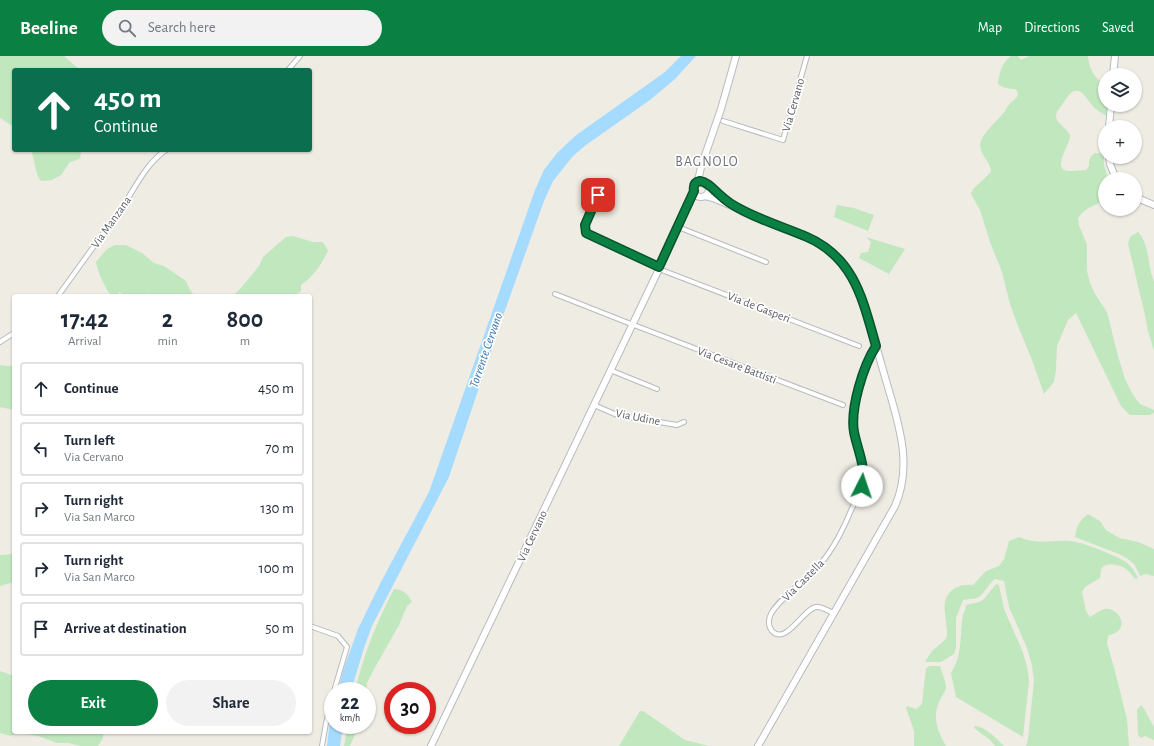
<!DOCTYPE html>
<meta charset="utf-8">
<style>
body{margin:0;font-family:"Alegreya Sans",sans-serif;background:#f2f2f3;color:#1f2937;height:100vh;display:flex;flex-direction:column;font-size:15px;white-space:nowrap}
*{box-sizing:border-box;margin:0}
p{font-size:13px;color:#747a83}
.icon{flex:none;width:22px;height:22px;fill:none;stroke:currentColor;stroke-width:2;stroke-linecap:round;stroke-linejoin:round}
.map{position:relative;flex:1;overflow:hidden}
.side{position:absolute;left:12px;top:238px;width:300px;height:440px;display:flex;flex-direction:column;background:#fff;border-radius:4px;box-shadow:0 1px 3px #0004}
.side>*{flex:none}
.banner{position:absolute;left:12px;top:12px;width:300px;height:84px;border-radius:4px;box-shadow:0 1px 3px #0004;background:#0b6e4f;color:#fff;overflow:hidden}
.controls{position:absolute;left:1098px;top:12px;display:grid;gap:8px}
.controls a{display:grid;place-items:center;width:44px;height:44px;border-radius:50%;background:#fff;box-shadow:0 1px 3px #0004;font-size:20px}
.speed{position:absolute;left:324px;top:626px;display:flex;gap:8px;font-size:20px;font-weight:700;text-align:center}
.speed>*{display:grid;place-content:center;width:52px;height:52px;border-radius:50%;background:#fff;box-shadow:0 1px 3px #0004;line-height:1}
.speed small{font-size:10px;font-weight:400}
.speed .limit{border:6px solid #d22;background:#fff;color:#111}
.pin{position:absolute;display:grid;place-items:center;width:34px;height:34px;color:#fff;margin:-17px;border-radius:8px;box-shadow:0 2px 6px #0006}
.me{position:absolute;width:44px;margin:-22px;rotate:4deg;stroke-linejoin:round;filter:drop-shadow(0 0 3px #0008)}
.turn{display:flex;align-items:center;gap:14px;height:84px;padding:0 16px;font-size:18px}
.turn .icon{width:52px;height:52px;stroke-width:2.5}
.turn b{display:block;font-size:28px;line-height:34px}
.eta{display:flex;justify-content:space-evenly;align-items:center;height:68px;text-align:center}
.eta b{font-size:24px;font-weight:700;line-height:28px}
.action{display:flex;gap:8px;margin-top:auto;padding:8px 16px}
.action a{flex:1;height:46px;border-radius:24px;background:#0b8043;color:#fff;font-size:16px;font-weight:700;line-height:46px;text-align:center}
.action a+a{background:#f2f2f3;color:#1f2937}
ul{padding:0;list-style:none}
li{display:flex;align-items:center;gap:12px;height:54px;margin:0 8px 6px;padding:0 8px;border:2px solid #e0e1e3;border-radius:4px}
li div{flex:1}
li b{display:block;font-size:15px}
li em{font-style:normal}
header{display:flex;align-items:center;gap:24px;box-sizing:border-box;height:56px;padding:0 20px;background:#0b8043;color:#fff}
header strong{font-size:19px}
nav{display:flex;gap:22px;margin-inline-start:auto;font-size:14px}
.search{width:280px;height:36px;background:#f2f2f3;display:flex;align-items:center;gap:10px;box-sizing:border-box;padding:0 14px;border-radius:22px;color:#747a83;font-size:15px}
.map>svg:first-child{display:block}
</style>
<header>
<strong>Beeline</strong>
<div class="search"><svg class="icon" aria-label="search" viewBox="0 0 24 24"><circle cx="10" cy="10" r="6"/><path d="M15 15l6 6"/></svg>Search here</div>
<nav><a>Map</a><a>Directions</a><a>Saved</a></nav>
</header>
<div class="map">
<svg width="1154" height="690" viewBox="0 0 1154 690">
<rect width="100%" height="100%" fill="#efece4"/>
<path fill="#c1e7bf" d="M0 0H64L80 14H14V71L0 62Z
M1011 0H1018L1021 4 1029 0H1088C1089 12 1094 23 1105 28V49H1108L1107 60C1101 57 1096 54 1092 49 1087 44 1081 29 1071 37 1067 40 1065 45 1062 49 1048 65 1062 66 1070 79 1071 88 1049 115 1070 115 1076 115 1081 114 1086 114L1089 110C1089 104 1089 100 1095 97L1104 98V109L1108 123H1105V144L1087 153 1082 157 1078 162 1079 169 1087 189V215L1090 227 1095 238 1107 256 1118 300 1125 323 1133 339 1140 348 1154 354V357L1150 359H1130L1121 350 1076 257 1068 264 1057 290 1056 314 1054 326 1044 338 1032 304 1016 265 1010 248 1002 216 990 186 980 154 971 138 973 133 991 116C991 106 981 100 980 90 980 78 999 64 1005 55 1007 52 1006 52 1008 50 1012 45 1016 44 1018 38L1016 33C1010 33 1002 32 998 28 999 18 1002 6 1011 0Z
M31 94H81V95L80 102 77 104 70 106 61 119 52 124 41 125C35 119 35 103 31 94Z
M837 149 854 152 874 159 868 175 834 161Z
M1138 176C1150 188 1147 210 1154 225V295L1148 275 1145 259 1128 188 1130 181Z
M293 180 313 186H323L328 195C321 209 314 220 301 229V235L294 240H232L240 233 259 210 263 201 286 181Z
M866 181 905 193 889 218 859 202 861 197 868 196 871 186Z
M115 189H126L142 197 154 207 164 210 186 225 190 234 195 240H156L148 237 149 240H126L119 236 117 240 110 238C105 232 97 214 96 206L107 193Z
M0 309 8 310 14 309V354L0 351Z
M1088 458 1100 465 1106 474 1119 482 1138 486 1154 493V520L1146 518 1140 520 1134 508 1128 503 1119 498 1075 481C1076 472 1080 463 1088 458Z
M1019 481C1036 489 1053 484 1070 485 1080 485 1120 501 1127 507 1132 511 1135 516 1138 522L1135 523C1132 519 1130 516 1126 513 1121 509 1106 505 1102 512 1100 515 1101 519 1100 522L1085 531 1082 536 1086 555 1090 561C1095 559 1099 554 1105 553 1115 551 1127 565 1119 574 1117 577 1111 578 1108 580L1107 587 1115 615 1127 663 1129 690H1026L1028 683 1034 625 1032 609 1027 592 1009 551 1004 525 995 523C988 528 984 539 977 542 973 543 968 543 963 544L956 562V591L954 598 941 606H925L932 595 944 585 947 580C948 563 937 543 955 532 961 529 966 528 973 529L986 515 999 510 1004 503 1009 485Z
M14 497V526L0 530V499H5Z
M996 528 999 529 1004 553 1022 594 1027 610 1029 625 1023 681 956 641 951 617C962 599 960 584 962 564 962 559 966 554 966 549L979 546 984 543Z
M394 533C403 533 408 538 412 546L407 550 399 569 373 615 367 627 366 635H355C364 597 376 568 394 533Z
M930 610H940C942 617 946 625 946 632 945 637 941 641 939 646 932 662 938 676 946 690H914V675L906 652 907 650 916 653 922 648 926 612Z
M0 615 14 620V676H103V682L98 690H80L69 687H57L38 680 26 678H16L11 680 0 677Z
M1141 649 1143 651 1154 671V684L1145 680 1141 682 1138 679 1137 654Z
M640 655H643L646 657 685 684 709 690H619Z
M348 669H359L350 690H344Z
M975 670C986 671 996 682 1004 690H995L990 684 974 672Z"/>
<path fill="#a4dbff" d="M681 0H696L675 23 650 44 586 89 573 100 553 125 544 145 503 260 449 421 372 570 364 592 351 635H338L343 615 358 573 381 526 429 436 535 134 544 114 557 97 575 80 665 16Z
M333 657V669H343L340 690H327L329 672Z"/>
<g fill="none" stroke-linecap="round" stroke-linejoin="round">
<defs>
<path id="minor" d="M288 14 300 0
M723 65 783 84 807 0
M598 139 585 169V177L659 211
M678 171 766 206
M659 213 859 290
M555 238 626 266 843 349
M58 240C80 209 103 178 125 147 137 128 147 107 166 94
M0 286 14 277
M610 314 657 333
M594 349 617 359 677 369 684 366
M833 557C828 555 822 550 816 551 803 553 786 590 772 575 768 570 768 563 771 558 777 545 805 524 816 513 831 497 841 478 849 459 854 447 862 434 863 422 865 406 858 392 855 377 850 354 863 309 876 290
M310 570 338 580 347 591 334 635
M322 690 326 667 333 640"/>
<path id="secondary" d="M1113 19 1115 0
M1109 71 1111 49
M1109 101 1110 108 1116 123
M698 125 701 111 721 53 736 0
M693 133a8 8 0 1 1 16 0a8 8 0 1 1-16 0Z
M709 129 730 146
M705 140 713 142 817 186C841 201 855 220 863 247 871 272 878 296 885 321 897 363 914 407 895 450L758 690
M1135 141 1154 149
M431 690 659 213 694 135"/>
</defs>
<use href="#minor" stroke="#b6babe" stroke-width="6"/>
<use href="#secondary" stroke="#b7bbc0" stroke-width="8"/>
<use href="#minor" stroke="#fff" stroke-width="4"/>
<use href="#secondary" stroke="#fff" stroke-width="6"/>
</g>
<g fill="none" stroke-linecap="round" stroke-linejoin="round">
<defs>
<path id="route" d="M598 139 585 169 586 177 659 211 694 135C693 129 695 126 700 125 708 126 714 134 720 139 726 145 734 150 742 154 763 165 786 172 807 181 855 202 863 245 876 290 863 310 850 353 854 376 858 396 866 409 862 430"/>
</defs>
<use href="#route" stroke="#07532c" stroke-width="10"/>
<use href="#route" stroke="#0b8043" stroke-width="7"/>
</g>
<g text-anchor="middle" stroke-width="3.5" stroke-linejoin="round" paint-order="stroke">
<g font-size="12" fill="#5c6065" stroke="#fff">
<text transform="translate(793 49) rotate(-74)" y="4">Via Cervano</text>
<text transform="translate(111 166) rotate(-55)" y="4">Via Manzana</text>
<text transform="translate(759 251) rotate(21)" y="4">Via de Gasperi</text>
<text transform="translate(737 309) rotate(21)" y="4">Via Cesare Battisti</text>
<text transform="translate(638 361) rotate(11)" y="4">Via Udine</text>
<text transform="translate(532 480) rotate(-65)" y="4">Via Cervano</text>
<text transform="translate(803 524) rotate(-45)" y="4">Via Castella</text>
</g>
<g font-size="13" font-style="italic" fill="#3a76ac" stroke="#fff">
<text transform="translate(485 294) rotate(-71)" y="5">Torrente Cervano</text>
</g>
<g font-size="14" letter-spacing="1" fill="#6d7277" stroke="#fff">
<text x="707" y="110">BAGNOLO</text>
</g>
</g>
</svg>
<div class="controls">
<a><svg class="icon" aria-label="layers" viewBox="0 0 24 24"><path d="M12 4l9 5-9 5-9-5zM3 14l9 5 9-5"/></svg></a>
<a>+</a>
<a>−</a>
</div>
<div class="speed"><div>22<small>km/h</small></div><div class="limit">30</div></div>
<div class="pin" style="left:598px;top:139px;background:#d93025"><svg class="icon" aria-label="arrive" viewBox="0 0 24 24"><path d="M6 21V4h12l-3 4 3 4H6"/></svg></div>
<svg class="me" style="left:862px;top:430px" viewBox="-20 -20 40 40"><circle r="19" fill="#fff"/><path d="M0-13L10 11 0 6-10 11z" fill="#0b8043"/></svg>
<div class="banner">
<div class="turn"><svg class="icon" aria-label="ahead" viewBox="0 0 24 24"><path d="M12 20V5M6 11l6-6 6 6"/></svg><div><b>450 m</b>Continue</div></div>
</div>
<section class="side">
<div class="eta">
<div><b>17:42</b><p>Arrival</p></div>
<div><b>2</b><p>min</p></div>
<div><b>800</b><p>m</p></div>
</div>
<ul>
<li><svg class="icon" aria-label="ahead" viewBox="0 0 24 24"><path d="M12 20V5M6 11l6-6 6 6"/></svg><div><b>Continue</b></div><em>450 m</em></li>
<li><svg class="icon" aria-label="left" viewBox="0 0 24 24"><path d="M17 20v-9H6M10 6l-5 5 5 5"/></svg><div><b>Turn left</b><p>Via Cervano</p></div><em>70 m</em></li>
<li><svg class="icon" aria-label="right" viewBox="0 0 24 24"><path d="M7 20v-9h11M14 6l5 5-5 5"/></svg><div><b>Turn right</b><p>Via San Marco</p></div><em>130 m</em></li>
<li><svg class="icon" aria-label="right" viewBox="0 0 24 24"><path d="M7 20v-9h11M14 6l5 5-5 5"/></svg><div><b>Turn right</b><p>Via San Marco</p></div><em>100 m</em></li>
<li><svg class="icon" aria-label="arrive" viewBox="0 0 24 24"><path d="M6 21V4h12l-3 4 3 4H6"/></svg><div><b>Arrive at destination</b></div><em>50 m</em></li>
</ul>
<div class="action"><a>Exit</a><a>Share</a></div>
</section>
</div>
